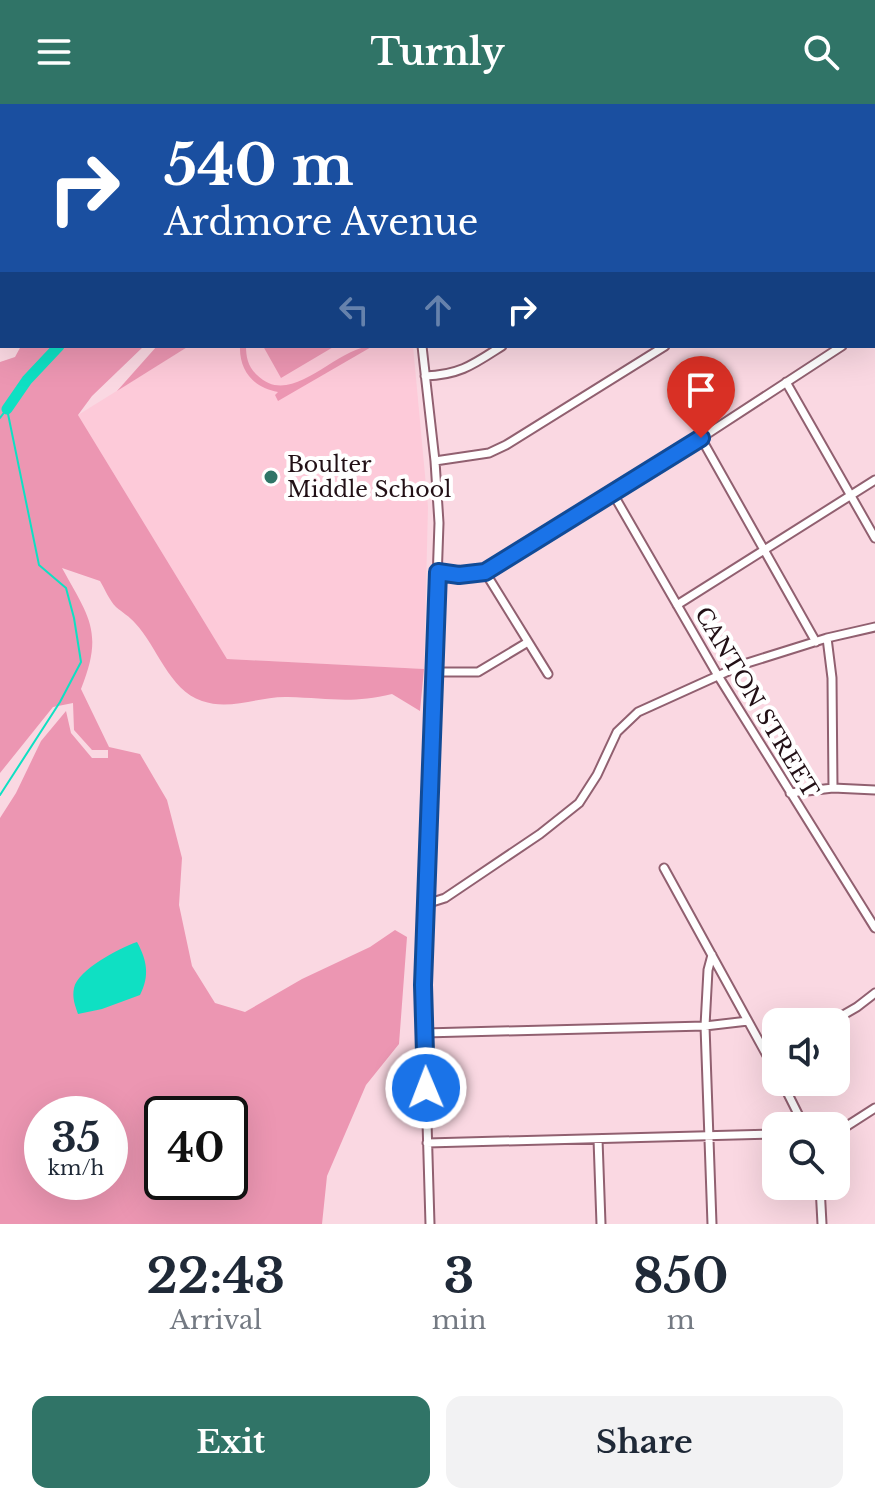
<!DOCTYPE html>
<style>
body{margin:0;font-family:"Libre Baskerville",serif;background:#f2f2f3;color:#1f2937;height:100vh;display:flex;flex-direction:column;font-size:30px;white-space:nowrap}
*{box-sizing:border-box;margin:0}
p{font-size:26px;color:#747a83}
.icon{flex:none;width:44px;height:44px;fill:none;stroke:currentColor;stroke-width:2;stroke-linecap:round;stroke-linejoin:round}
.map{position:relative;height:1120px;overflow:hidden}
.panel{display:flex;flex-direction:column;background:#fff;flex:1}
.panel>*{flex:none}
.guide{position:absolute;left:0px;top:0px;width:876px;height:244px;box-shadow:0 8px 32px #0002;background:#1a4fa0;color:#fff;overflow:hidden}
.tools{position:absolute;left:762px;top:904px;display:grid;gap:16px}
.tools a{display:grid;place-items:center;width:88px;height:88px;border-radius:16px;background:#fff;box-shadow:0 8px 32px #0002;font-size:40px}
.speed{position:absolute;left:24px;top:992px;display:flex;gap:16px;font-size:40px;font-weight:700;text-align:center}
.speed>*{display:grid;place-content:center;width:104px;height:104px;border-radius:50%;background:#fff;box-shadow:0 8px 32px #0002;line-height:1}
.speed small{font-size:20px;font-weight:400}
.speed .limit{border:4px solid #111;border-radius:12px;background:#fff;color:#111}
.pin{position:absolute;display:grid;place-items:center;width:68px;height:68px;color:#fff;margin:-82px -34px;border-radius:50% 50% 50% 0;rotate:-45deg;box-shadow:0 0 8px #0007}
.pin .icon{rotate:45deg}
.me{position:absolute;width:88px;margin:-44px;rotate:359deg;stroke-linejoin:round;filter:drop-shadow(0 0 6px #0008)}
.turn{display:flex;align-items:center;gap:28px;height:168px;padding:0 32px;font-size:36px}
.turn .icon{width:104px;height:104px;stroke-width:2.5}
.turn b{display:block;font-size:56px;line-height:68px}
.lanes{display:flex;align-items:center;height:76px;padding:0 32px;background:#0003;justify-content:center;gap:40px;direction:ltr}
.lanes .off{opacity:.35}
.eta{display:flex;justify-content:space-evenly;align-items:center;height:136px;text-align:center}
.eta b{font-size:48px;font-weight:800;line-height:56px}
.action{display:flex;gap:16px;margin-top:auto;padding:16px 32px}
.action a{flex:1;height:92px;border-radius:16px;background:#307467;color:#fff;font-size:32px;font-weight:800;line-height:92px;text-align:center}
.action a+a{background:#f2f2f3;color:#1f2937}
header{display:flex;justify-content:space-between;align-items:center;height:104px;padding:0 32px;background:#307467;color:#fff;font-size:36px;font-weight:800}
.map>svg:first-child{display:block}
</style>
<header><svg class="icon" aria-label="menu" viewBox="0 0 24 24"><path d="M4 6h16M4 12h16M4 18h16"/></svg>Turnly<svg class="icon" aria-label="search" viewBox="0 0 24 24"><circle cx="10" cy="10" r="6"/><path d="M15 15l6 6"/></svg></header>
<div class="map">
<svg width="875" height="1120" viewBox="0 0 875 1120">
<rect width="100%" height="100%" fill="#fad8e2"/>
<path fill="#fdcad9" d="M189 242H413L428 403 424 565 227 555 78 311Z"/>
<path fill="#ec96b2" fill-rule="evenodd" d="M21 242H144L92 292 78 311 227 555 424 565 420 607 392 590C351 600 328 594 288 593 259 592 231 607 202 597 169 586 157 542 135 519 130 513 122 508 116 503 109 496 105 485 100 477L62 464C89 513 104 528 81 585L109 643 140 650 167 696 182 754 179 801 192 862 215 899 245 908 302 875 370 843 395 826 407 833 399 940 366 981 327 1072 322 1120H0V714L16 689 41 637 66 607 71 629 92 654H108V646H92L74 626 73 599 53 603 0 669V258L15 253ZM42 1010H110V1078H42ZM162 1010H230V1078H162Z
M157 242H189L117 287Z
M240 242H246C246 253 248 263 257 271 292 306 336 242 373 242L278 297 275 291 278 288C254 284 239 267 240 242Z
M263 242H335L281 274Z"/>
<path fill="#0fe0c3" d="M137 838C147 856 150 872 140 891L102 905 78 910C75 901 72 894 74 884 78 866 119 844 137 838Z"/>
<g fill="none" stroke-linecap="round" stroke-linejoin="round">
<path stroke="#0fe0c3" stroke-width="2" d="M0 314 6 306
M0 691 60 598 81 558 74 514 66 484 39 461 7 305"/>
<path stroke="#0fe0c3" stroke-width="11" d="M237 2V0
M7 305 27 276 59 242"/>
<defs>
<path id="minor" d="M407 0V2
M502 0 503 2
M451 2 455 0
M874 10 875 9
M874 221H875
M422 242 435 357 439 419 423 881 430 1120
M425 272C460 271 474 260 502 242
M786 278 875 434
M701 334 816 538
M435 357 489 349 506 341 665 242
M612 388 717 570 875 824
M438 468 459 471 485 468 701 334 842 242
M485 468 548 570
M677 501 875 376
M827 534 832 574 833 684
M434 568H478L528 538
M790 689 833 684 875 686
M664 764 776 968
M426 800 445 794 540 730 579 699 597 671 617 628 638 608 744 560 827 534 875 523
M712 851 708 866 705 922 712 1120
M831 918 857 903 875 889
M424 929 705 922 748 917
M782 978 804 1022
M836 1029 875 1004
M598 1035 601 1120
M427 1039 776 1030
M820 1082 822 1120"/>
<path id="major" d="M755 0 756 2
M874 215 875 216"/>
</defs>
<use href="#minor" stroke="#916070" stroke-width="11"/>
<use href="#major" stroke="#fff" stroke-width="13"/>
<use href="#minor" stroke="#fff" stroke-width="7"/>
<use href="#major" stroke="#e9e5f4" stroke-width="9"/>
</g>
<g fill="none" stroke-linecap="round" stroke-linejoin="round">
<defs>
<path id="route" d="M426 984 423 881 438 468 459 471 485 468 701 334"/>
</defs>
<use href="#route" stroke="#114b97" stroke-width="20"/>
<use href="#route" stroke="#1a73e8" stroke-width="14"/>
</g>
<circle fill="#307467" stroke="#fff" stroke-width="3" cx="271" cy="373" r="8"/>
<g text-anchor="middle" stroke-width="8" stroke-linejoin="round" paint-order="stroke">
<g font-size="22" fill="#221016" stroke="#fff" text-anchor="start">
<text x="287" y="368">Boulter<tspan x="287" dy="25">Middle School</tspan></text>
</g>
<g font-size="22" fill="#221016" stroke="#fff">
<text transform="translate(757 598) rotate(59)" y="8">CANTON STREET</text>
</g>
</g>
</svg>
<div class="tools">
<a><svg class="icon" aria-label="sound" viewBox="0 0 24 24"><path d="M4 9h4l5-4v14l-5-4H4zM17 9q2 3 0 6"/></svg></a>
<a><svg class="icon" aria-label="search" viewBox="0 0 24 24"><circle cx="10" cy="10" r="6"/><path d="M15 15l6 6"/></svg></a>
</div>
<div class="speed"><div>35<small>km/h</small></div><div class="limit">40</div></div>
<div class="pin" style="left:701px;top:334px;background:#d93025"><svg class="icon" aria-label="arrive" viewBox="0 0 24 24"><path d="M6 21V4h12l-3 4 3 4H6"/></svg></div>
<svg class="me" style="left:426px;top:984px" viewBox="-20 -20 40 40"><circle r="17" fill="#1a73e8" stroke="#fff" stroke-width="3"/><path d="M0-11L8 9 0 5-8 9z" fill="#fff"/></svg>
<div class="guide">
<div class="turn"><svg class="icon" aria-label="right" viewBox="0 0 24 24"><path d="M7 20v-9h11M14 6l5 5-5 5"/></svg><div><b>540 m</b>Ardmore Avenue</div></div>
<div class="lanes"><svg class="icon off" aria-label="left" viewBox="0 0 24 24"><path d="M17 20v-9H6M10 6l-5 5 5 5"/></svg><svg class="icon off" aria-label="ahead" viewBox="0 0 24 24"><path d="M12 20V5M6 11l6-6 6 6"/></svg><svg class="icon" aria-label="right" viewBox="0 0 24 24"><path d="M7 20v-9h11M14 6l5 5-5 5"/></svg></div>
</div>
</div>
<section class="panel">
<div class="eta">
<div><b>22:43</b><p>Arrival</p></div>
<div><b>3</b><p>min</p></div>
<div><b>850</b><p>m</p></div>
</div>
<div class="action"><a>Exit</a><a>Share</a></div>
</section>
